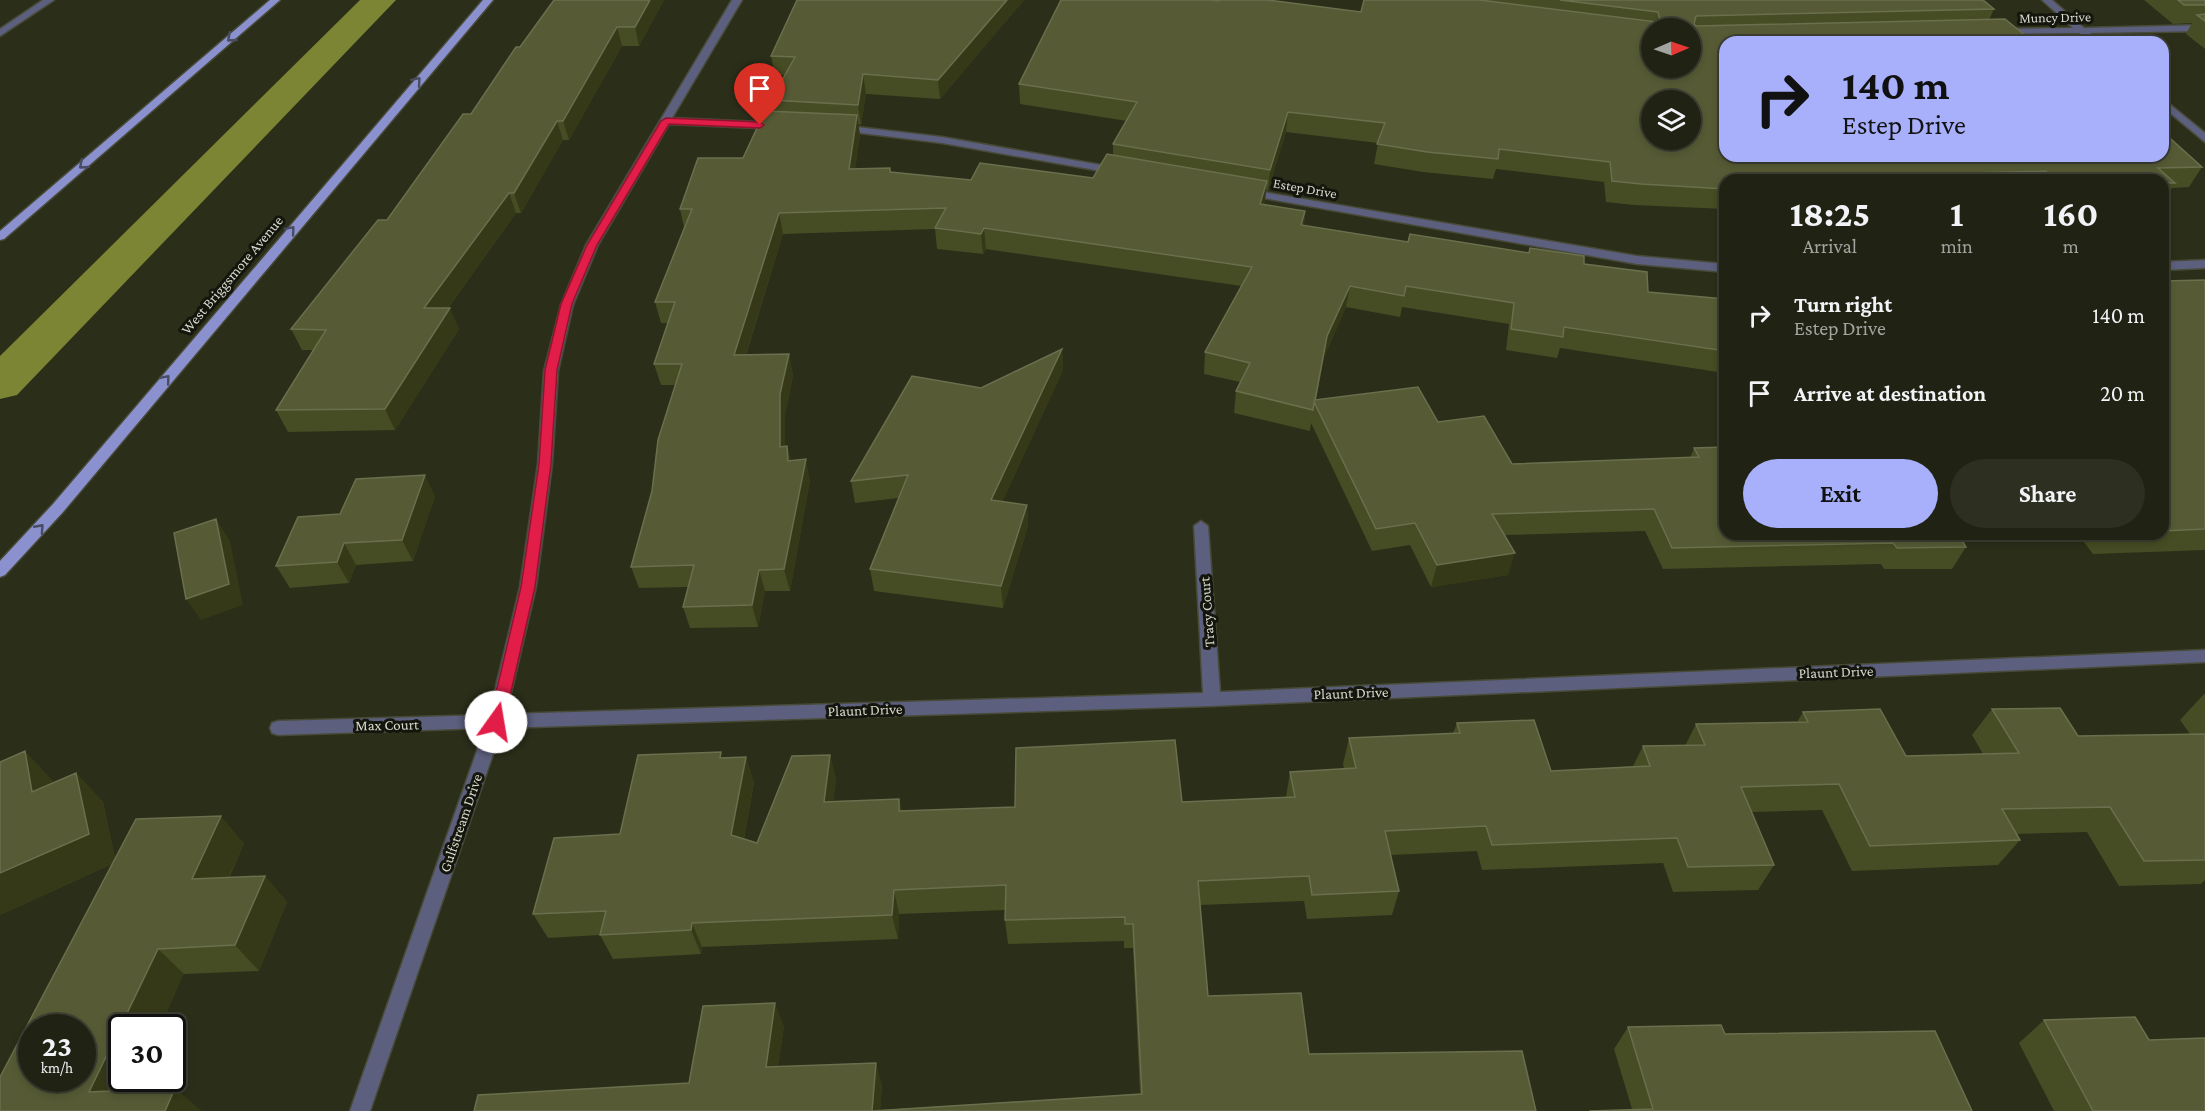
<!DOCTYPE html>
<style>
body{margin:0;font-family:"Crimson Pro",serif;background:#2d2f21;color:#f1f3f6;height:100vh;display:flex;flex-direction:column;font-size:22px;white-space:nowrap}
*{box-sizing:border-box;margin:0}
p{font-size:20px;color:#a2a4a0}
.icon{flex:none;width:33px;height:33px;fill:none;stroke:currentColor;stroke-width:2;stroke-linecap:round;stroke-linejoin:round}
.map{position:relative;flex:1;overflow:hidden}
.sheet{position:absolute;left:1719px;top:174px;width:450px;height:366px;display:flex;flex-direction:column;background:#202213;border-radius:18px;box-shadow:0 3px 9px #0003,0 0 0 2px #3d3f33}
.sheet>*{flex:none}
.hud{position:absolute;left:1719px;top:36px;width:450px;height:126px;border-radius:18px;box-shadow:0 3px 9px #0003,0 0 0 2px #3d3f33;background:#a8b0fc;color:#111;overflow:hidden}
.needle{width:39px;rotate:88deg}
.fabs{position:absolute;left:1641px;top:18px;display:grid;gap:12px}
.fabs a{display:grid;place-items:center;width:60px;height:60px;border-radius:50%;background:#202213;box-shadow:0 3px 9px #0003,0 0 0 2px #3d3f33;font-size:30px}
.speed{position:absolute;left:18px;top:1014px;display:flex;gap:12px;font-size:30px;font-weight:700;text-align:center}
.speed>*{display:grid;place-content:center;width:78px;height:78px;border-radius:50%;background:#202213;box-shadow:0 3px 9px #0003,0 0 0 2px #3d3f33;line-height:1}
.speed small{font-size:15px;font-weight:400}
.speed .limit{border:3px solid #111;border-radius:9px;background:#fff;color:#111}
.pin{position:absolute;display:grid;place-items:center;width:51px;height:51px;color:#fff;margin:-62px -26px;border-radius:50% 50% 50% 0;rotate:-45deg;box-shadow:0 0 6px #0007}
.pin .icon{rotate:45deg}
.me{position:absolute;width:66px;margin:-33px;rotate:13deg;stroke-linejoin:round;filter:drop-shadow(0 0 4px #0008)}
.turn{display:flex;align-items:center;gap:21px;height:126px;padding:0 24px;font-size:27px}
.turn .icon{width:78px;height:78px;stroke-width:2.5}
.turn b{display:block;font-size:42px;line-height:51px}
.eta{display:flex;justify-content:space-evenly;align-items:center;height:102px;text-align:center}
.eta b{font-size:36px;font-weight:700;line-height:42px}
.action{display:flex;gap:12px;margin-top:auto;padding:12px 24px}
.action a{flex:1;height:69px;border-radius:36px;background:#a8b0fc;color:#111;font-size:24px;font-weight:700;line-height:69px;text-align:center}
.action a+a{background:#2d2f21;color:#f1f3f6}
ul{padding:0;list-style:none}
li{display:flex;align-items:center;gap:18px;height:78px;padding:0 24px}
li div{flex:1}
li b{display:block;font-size:22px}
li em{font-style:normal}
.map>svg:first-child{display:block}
</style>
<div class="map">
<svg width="2205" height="1111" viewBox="0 0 2205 1111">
<rect width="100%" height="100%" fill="#2b2e19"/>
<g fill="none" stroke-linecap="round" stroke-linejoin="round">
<path fill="#7b8533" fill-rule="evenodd" d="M360 0H396L17 395 0 399V356Z"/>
<defs>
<path id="minor" d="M43 0H54L0 36V29Z
M732 0H742L672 118 780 123 785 126 780 129 669 124 598 245 573 305 558 371 552 464 536 587 506 714 1203 693 1194 526 1201 521 1208 526 1220 692 2205 650V662L1212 706 502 728 370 1111H350L485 728 278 735 272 733 270 728 272 723 278 721 489 715 520 587 538 464 544 371 561 305 586 245Z
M2042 0H2052L2084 28 2205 25V31L2090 33 2100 42H2089L2079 33 1996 34 1994 32 1999 29 2073 28Z
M2163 99 2205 133V142L2163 107Z
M840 125 942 137 1118 168 1123 171 1118 174 942 143 836 130 835 128Z
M1245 189 1637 256 1725 264V272L1637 264 1241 194V190Z
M2205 260V268L2163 270V262Z"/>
<path id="major" d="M270 0H280L4 239 0 240V231Z
M483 0H493L63 512 5 575 0 577V561L53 504Z"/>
</defs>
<use href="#minor" stroke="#474a36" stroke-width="3"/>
<use href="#major" stroke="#474a36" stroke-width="3"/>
<use href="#minor" fill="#5c5f7d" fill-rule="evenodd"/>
<use href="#major" fill="#8a91ce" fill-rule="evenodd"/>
</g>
<path fill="#464c23" d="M664 0 639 46H622L569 140H563L521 213H516L448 308 459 329 395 430 288 432 276 410 313 350H302L291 329 387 220 471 114 520 47Z
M797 0H1024L940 99 866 94 861 125 858 124 860 135 855 169 890 168 891 172 971 180 1093 178 1113 155V144L1127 121 1020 104 1019 84 1219 1 1361 12 1364 0H1983L1994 9 1989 20 1725 42 2202 167 2189 187 2172 188 2163 202V180H1725V209L1634 205 1606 202 1604 182 1496 169 1493 179 1423 172 1374 164 1378 143 1286 132 1268 191 1266 190 1264 205 1305 211 1304 225 1408 242 1528 253 1530 248 1584 264 1648 292 1725 299V373L1560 348 1557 358 1506 350 1509 324 1402 307 1400 317 1346 307 1324 357 1316 400 1438 422 1512 464 1690 458 1694 448 1958 534 1966 547 1952 569H1884L1881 564 1663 569 1645 531 1504 535 1508 575 1431 587 1410 545 1372 551 1311 423 1310 431 1234 413 1236 391 1240 382 1204 374 1205 352 1241 286 986 249 983 254 937 249 935 229 783 234 746 355 789 354 793 376 785 415V446H787L791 461 810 480 790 591H765L758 627 690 628 683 607 688 587 639 588 631 567 652 491 675 385H661L654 364 668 323H661L655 302 684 227 680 209 743 158 773 111 771 100 784 75H775L771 56Z
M2144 0H2205V49L2186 34 2192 23 2173 24Z
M2205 280V550L2093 554 2078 534H2163V281Z
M1062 349 1063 370 1002 502 1027 505 1028 526 1003 608 874 591 870 569 899 498 855 503 851 481 981 388Z
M435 496 413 561 356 565 349 583 290 588 276 566 340 514Z
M2204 694H2205V880L2201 884 2119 886 2087 832 2016 834 2020 840 1998 865 1852 871 1822 810 1751 812 1774 865 1758 890 1673 892 1663 863 1482 870 1477 851 1391 855 1399 891 1392 915 1307 919 1304 901 1200 905 1208 996 1309 1054 1536 1111H474L689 1083 784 1026 778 1066 882 1085 880 1110 1140 1094 1133 948H1124V941L1008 944 1005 920 1006 910 899 914 898 939 702 947 701 954 613 959 600 935 548 938 533 914 620 834 723 758 746 757 754 783 744 839 757 843 830 755 836 780 833 801 899 799 902 811 1182 802 1286 797 1290 772 1344 769 1343 764 1349 738 1453 733 1457 723 1551 771 1633 766 1643 746H1685L1696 724 1797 722 1803 712 1906 756 1983 754 1972 735 1992 709 2078 736 2190 734 2180 720Z
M76 773 103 802 115 858 244 843 229 878 265 876 287 902 259 971 184 974 0 1111 112 864 0 915 53 781 54 783Z
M2044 1020 2149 1040 2205 1111H2054L2019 1043Z
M1628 1027 1725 1034 1972 1111 1632 1109 1614 1049Z"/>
<path fill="#353917" d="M650 0H664L639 46 635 27Z
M1007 0H1024L940 99 938 80Z
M617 27 622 46 569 140 563 121Z
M863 74 866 94 861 125 858 105Z
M1288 112 1286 132 1268 191 1270 170Z
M857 115 860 135 852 189 849 169Z
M557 121 563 140 521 213 514 193Z
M1267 181 1265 201 1258 224 1260 204Z
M509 193 516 213 433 328 424 308Z
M1305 211 1303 231 1301 225Z
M779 213 783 234 739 376 734 355Z
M984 228 986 249 983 254 981 234Z
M1350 286 1346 307 1324 357 1315 403V402L1327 336Z
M450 308 459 329 395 430 385 409Z
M1062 349 1063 370 993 522 991 500Z
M789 354 793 376 785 415V468L780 447V394Z
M787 446 792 467 788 461Z
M806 459 810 480 790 591 784 569Z
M425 475 435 496 413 561 402 540Z
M1027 505 1028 526 1003 608 1001 586Z
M216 519 230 541 243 605 201 620 186 599Z
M344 543 356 565 349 583 337 562Z
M1515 553 1508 575 1431 587 1437 565Z
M759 570 765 591 758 627 752 605Z
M25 751 53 781 61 821 32 792Z
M830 755 836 780 830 827 824 802Z
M746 757 754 783 740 860 731 835Z
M76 773 103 802 116 862 0 915V873Z
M899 799 904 824 899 811Z
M221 816 244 843 216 905 192 879Z
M265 876 287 902 259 971 235 945Z
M894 890 899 914 898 939 892 915Z
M692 923 702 947 701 954 691 930Z
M158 949 184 974 160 1028H122V1078H136L121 1111 89 1092Z
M775 1003 784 1026 775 1088 766 1067Z
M876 1063 882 1085 880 1111H872Z
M175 1088 202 1111H165Z"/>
<path fill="#565b35" stroke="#6a6f4d" stroke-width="1.5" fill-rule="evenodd" d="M554 0H650L635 27H617L563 121H557L514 193H509L424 308H450L385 409 276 410 326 330 291 329 378 220H387L463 114H471L516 47H520Z
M797 0H1007L938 80 863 74 858 105 771 100 795 57 771 56Z
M1061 0H1212L1219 1 1220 0H1268L1361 12 1364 0H1480L1657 22 1660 20 1658 12 1560 0H1983L1994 9 1696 16 1694 24 1696 26 2005 19 2033 42H1725V156H2163V132L2202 167 2158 168 2175 183H2163V180H2055L2046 171 1935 174 1940 180H1725V189L1641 184 1612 181 1610 162 1499 149 1498 159 1427 152 1377 144 1385 123 1288 112 1270 170 1113 144 1137 102 1019 84ZM1652 28H1690V68H1652ZM1652 100H1690V140H1652Z
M2178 0H2205V5H2184Z
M2205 14V21L2197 15Z
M765 111 857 115 849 169 890 168V172L971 180 980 163 1093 178 1107 154 1267 181 1260 204 1305 211 1301 225 1408 242 1410 234 1529 253 1530 248 1584 256V264L1647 272 1648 292 1725 299V351L1564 327 1563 337 1511 329 1514 303 1406 286 1404 296 1350 286 1327 336 1315 400 1418 387 1438 422 1484 416 1512 464 1699 457 1694 448 1725 447V534H1958L1966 547 1897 548 1893 543 1672 548 1654 509 1492 514 1515 553 1437 565 1415 523 1376 529 1314 402 1313 410 1236 391 1250 363 1205 352 1252 267 984 228 981 234 935 228 946 208 779 213 734 355 789 354 780 394V447L787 446 788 461 806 459 784 569 759 570 752 605 683 607 694 565 631 567 652 491 658 440 682 364H654L675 302H655L692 209H680L698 158H743Z
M2205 280V529L2163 531V281Z
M1062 349 991 500 1027 505 1001 586 870 569 908 475 851 481 912 376 981 388Z
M425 475 402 540 344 543 337 562 276 566 298 517 340 514 356 479Z
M216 519 229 584 186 599 174 533Z
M2060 708 2078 736 2205 734V860L2144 861 2110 807 2002 809 2020 840 1870 846 1839 784 1741 787 1774 865 1688 867 1677 838 1492 845 1486 826 1385 831 1399 891 1312 895 1309 876 1198 881 1208 996 1301 993 1309 1054 1522 1051 1536 1111H474L478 1095 689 1083 703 1006 775 1003 766 1067 876 1063 872 1111 1142 1094 1133 924H1125V917L1005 920 1006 885 894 890 892 915 692 923 691 930 600 935 606 911 533 914 554 838 620 834 638 755 721 752 720 758 746 757 731 835 757 843 792 756 830 755 824 802 899 799V811L1015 807 1016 748 1175 740 1182 802 1295 797 1290 772 1356 768 1349 738 1460 733 1457 723 1534 720 1551 771 1650 766 1643 746 1705 745 1696 724 1808 722 1803 712 1880 709 1906 756 2019 753 1992 709Z
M25 751 32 792 76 773 89 834 0 873V762Z
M221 816 192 879 265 876 235 945 158 949 89 1092 175 1088 165 1111H0V1077L136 819ZM32 1028H82V1078H32Z
M2135 1017 2149 1040 2205 1038V1111H2093L2044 1020Z
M1721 1025 1725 1034 1935 1031 1972 1111H1589L1653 1109 1628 1027Z"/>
<defs><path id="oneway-chevron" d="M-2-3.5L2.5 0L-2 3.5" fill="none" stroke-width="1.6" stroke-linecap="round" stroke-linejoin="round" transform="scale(1.5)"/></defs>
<g stroke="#494d63">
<use href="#oneway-chevron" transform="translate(231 38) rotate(139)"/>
<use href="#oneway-chevron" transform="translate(417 81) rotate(-49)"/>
<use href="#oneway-chevron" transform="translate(83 165) rotate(139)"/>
<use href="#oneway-chevron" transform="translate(291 230) rotate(-50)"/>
<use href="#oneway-chevron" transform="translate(166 379) rotate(-50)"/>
<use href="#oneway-chevron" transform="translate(40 528) rotate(-48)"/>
</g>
<path fill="#e11d48" stroke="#92132f" stroke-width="1.5" d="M666 118 760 122 764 125 760 128 669 124 597 245 572 304 557 370 551 464 535 587 504 722 496 728 489 722 521 587 539 464 545 370 561 304 587 245 661 121Z"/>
<g text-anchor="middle" stroke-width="6" stroke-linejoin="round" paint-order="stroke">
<g font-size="14" fill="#d7dacd" stroke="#14150c">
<text transform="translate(2055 17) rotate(-1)" y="5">Muncy Drive</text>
<text transform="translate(1305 188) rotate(10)" y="5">Estep Drive</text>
</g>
<g font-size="15" fill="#d7dacd" stroke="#14150c">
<text transform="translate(232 275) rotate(-50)" y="5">West Briggsmore Avenue</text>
<text transform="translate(1207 612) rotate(-94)" y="5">Tracy Court</text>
<text transform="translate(1836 672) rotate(-2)" y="5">Plaunt Drive</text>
<text transform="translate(1351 693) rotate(-2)" y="5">Plaunt Drive</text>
<text transform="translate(865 710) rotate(-2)" y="5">Plaunt Drive</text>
<text transform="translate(387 725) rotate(-1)" y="5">Max Court</text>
<text transform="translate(461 823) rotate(-71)" y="5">Gulfstream Drive</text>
</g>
</g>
</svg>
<div class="fabs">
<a><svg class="needle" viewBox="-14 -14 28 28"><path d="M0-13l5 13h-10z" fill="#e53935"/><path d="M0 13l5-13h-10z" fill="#a2a4a0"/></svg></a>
<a><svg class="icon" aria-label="layers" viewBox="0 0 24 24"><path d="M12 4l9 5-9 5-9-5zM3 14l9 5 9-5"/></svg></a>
</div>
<div class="speed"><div>23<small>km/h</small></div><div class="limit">30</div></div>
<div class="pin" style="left:760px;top:125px;background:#d93025"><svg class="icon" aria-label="arrive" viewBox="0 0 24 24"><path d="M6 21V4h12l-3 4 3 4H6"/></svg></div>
<svg class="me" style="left:496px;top:722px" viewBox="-20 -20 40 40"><circle r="19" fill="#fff"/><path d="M0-13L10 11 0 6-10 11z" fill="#e11d48"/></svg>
<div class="hud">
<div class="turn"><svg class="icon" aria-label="right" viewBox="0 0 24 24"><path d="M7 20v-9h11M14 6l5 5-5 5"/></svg><div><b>140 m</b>Estep Drive</div></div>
</div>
<section class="sheet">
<div class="eta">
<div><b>18:25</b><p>Arrival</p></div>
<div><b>1</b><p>min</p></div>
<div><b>160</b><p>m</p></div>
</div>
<ul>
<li><svg class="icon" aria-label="right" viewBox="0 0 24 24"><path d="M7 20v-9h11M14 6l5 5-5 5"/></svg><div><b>Turn right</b><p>Estep Drive</p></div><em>140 m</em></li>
<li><svg class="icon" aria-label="arrive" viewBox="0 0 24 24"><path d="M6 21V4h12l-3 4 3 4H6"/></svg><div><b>Arrive at destination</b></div><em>20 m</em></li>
</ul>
<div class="action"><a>Exit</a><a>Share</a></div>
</section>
</div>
